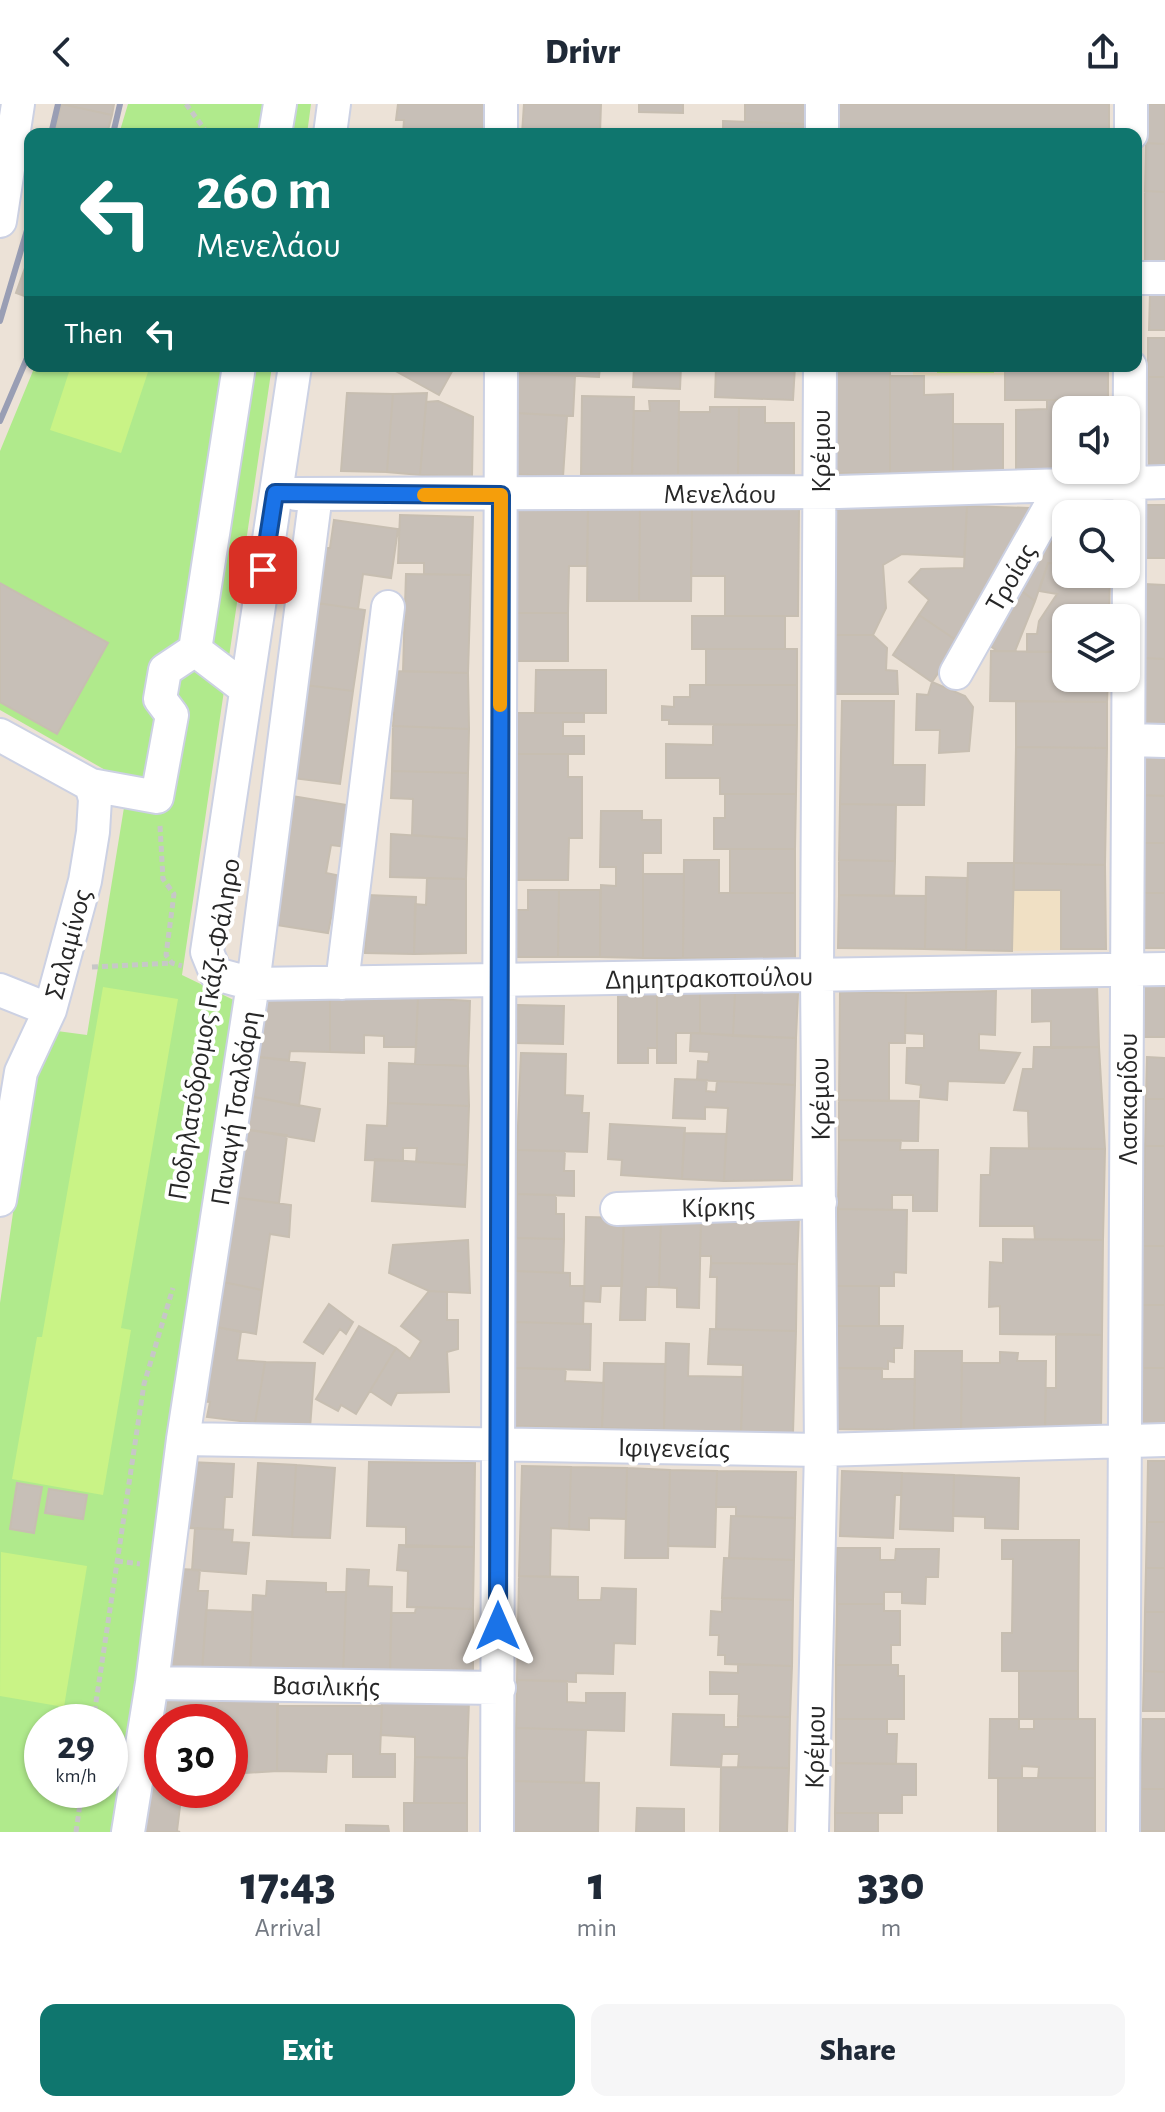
<!DOCTYPE html>
<meta charset="utf-8">
<style>
body{margin:0;font-family:"Alegreya Sans",sans-serif;background:#f6f6f7;color:#1f2937;height:100vh;display:flex;flex-direction:column;font-size:30px;white-space:nowrap}
*{box-sizing:border-box;margin:0}
p{font-size:26px;color:#747a83}
.icon{flex:none;width:44px;height:44px;fill:none;stroke:currentColor;stroke-width:2;stroke-linecap:round;stroke-linejoin:round}
.map{position:relative;height:1728px;overflow:hidden}
.panel{display:flex;flex-direction:column;background:#fff;flex:1}
.panel>*{flex:none}
.banner{position:absolute;left:24px;top:24px;width:1118px;height:244px;border-radius:16px;box-shadow:0 2px 6px #0004;background:#0f766e;color:#fff;overflow:hidden}
.controls{position:absolute;left:1052px;top:292px;display:grid;gap:16px}
.controls a{display:grid;place-items:center;width:88px;height:88px;border-radius:16px;background:#fff;box-shadow:0 2px 6px #0004;font-size:40px}
.speed{position:absolute;left:24px;top:1600px;display:flex;gap:16px;font-size:40px;font-weight:700;text-align:center}
.speed>*{display:grid;place-content:center;width:104px;height:104px;border-radius:50%;background:#fff;box-shadow:0 2px 6px #0004;line-height:1}
.speed small{font-size:20px;font-weight:400}
.speed .limit{border:12px solid #d22;background:#fff;color:#111}
.pin{position:absolute;display:grid;place-items:center;width:68px;height:68px;color:#fff;margin:-34px;border-radius:16px;box-shadow:0 4px 12px #0006}
.me{position:absolute;width:88px;margin:-44px;rotate:0deg;stroke-linejoin:round;filter:drop-shadow(0 0 6px #0008)}
.turn{display:flex;align-items:center;gap:28px;height:168px;padding:0 40px;font-size:36px}
.turn .icon{width:104px;height:104px;stroke-width:2.5}
.turn b{display:block;font-size:56px;line-height:68px}
.then{display:flex;align-items:center;height:76px;padding:0 40px;background:#0003;gap:16px;font-size:30px}
.eta{display:flex;justify-content:space-evenly;align-items:center;height:136px;text-align:center}
.eta b{font-size:48px;font-weight:800;line-height:56px}
.primary-button{display:flex;gap:16px;margin-top:auto;padding:16px 40px}
.primary-button a{flex:1;height:92px;border-radius:16px;background:#0f766e;color:#fff;font-size:32px;font-weight:800;line-height:92px;text-align:center}
.primary-button a+a{background:#f6f6f7;color:#1f2937}
header{display:flex;justify-content:space-between;align-items:center;height:104px;padding:0 40px;background:#fff;font-size:36px;font-weight:800}
.map>svg:first-child{display:block}
</style>
<header><svg class="icon" aria-label="back" viewBox="0 0 24 24"><path d="M15 5l-7 7 7 7"/></svg>Drivr<svg class="icon" aria-label="share" viewBox="0 0 24 24"><path d="M12 15V3M7 8l5-5 5 5M5 13v7h14v-7"/></svg></header>
<div class="map">
<svg width="1165" height="1728" viewBox="0 0 1165 1728">
<rect width="100%" height="100%" fill="#ece2d7"/>
<path fill="#f0e0c4" d="M913 262H1005V271L913 272Z
M1014 759 1105 761 1106 845 1012 847Z"/>
<path fill="#b0ea8c" fill-rule="evenodd" d="M128 0H311L307 30H119Z
M35 262H272L182 871 242 900 123 1728H0V1199L30 991 57 927 87 931 128 679 0 606V347ZM42 1618H110V1686H42Z"/>
<path fill="#c9f386" d="M71 262H150L121 349 50 326Z
M937 262H994V269H937Z
M103 883 178 895 121 1224 131 1226 103 1391 12 1375 37 1233H42Z
M1 1448 87 1462 64 1603 0 1592Z"/>
<path fill="#c7bfb7" stroke="#c7beb1" stroke-width="2" d="M61 0H114L112 11Z
M61 0 112 11 107 30H54Z
M398 0H486L483 30H403L404 16H396Z
M524 0H601L600 30H522Z
M639 0H683V9L639 8Z
M745 0H806L805 20 745 18Z
M839 0H1109V30H839Z
M1148 0H1165V40L1146 39Z
M723 17 805 20V30H723Z
M1146 39 1165 40V88L1145 87Z
M1145 87 1165 88V158H1145Z
M30 150V194L16 189Z
M1150 189H1165V226H1149Z
M1148 234H1165V273H1148Z
M396 262H455L439 291 394 266Z
M519 262H600L599 273 518 269Z
M634 262H681L680 285 633 283Z
M716 262H795L793 296 715 293Z
M836 262H890V369H836Z
M1005 262H1108V296H1005Z
M518 269 575 272 573 312 516 309Z
M890 272H924V291L953 290V369H890Z
M1148 273H1165V365H1149Z
M347 289 393 290 387 368 341 367Z
M427 289 420 371 387 368 393 290Z
M582 292 634 293 632 370H581Z
M1047 296H1108V306H1066V365L1016 366V306L1047 305Z
M438 297 473 313 472 373 420 371 426 298Z
M649 297H679L678 371 632 370 634 307H650Z
M710 303H739L738 371H678L679 308H710Z
M739 303H765V319H794V372L738 371Z
M516 309 567 312 563 373 513 370Z
M953 320H1003V368L953 369Z
M1065 397 1108 399 1109 410H1066V460L1048 459 1035 497 1015 482Z
M1146 401H1165V454H1145Z
M967 402 1029 404 1030 424 959 538 919 511 929 496 909 478 921 465 964 464Z
M967 402 964 453 902 450 883 461 886 504 873 531H833L834 403Z
M513 404H588L587 462H569L568 509H512Z
M588 404H640L639 497H587Z
M640 404 692 405 691 497H639Z
M692 405H799L798 512H725V472H691Z
M400 411 473 413 471 471 424 470V459H398Z
M334 416 398 425 391 474 363 470 358 505 317 499 325 444H330Z
M1048 459 1066 460V470H1110L1109 514H1066V548H1027V530H1037L1039 517 1057 490 1039 487Z
M406 470 471 471 468 569 403 567Z
M0 479 108 539 57 630 0 598Z
M1144 480 1165 481V555L1142 554Z
M1015 482 1035 497 1015 547H997L984 537Z
M317 499 365 506 353 587 305 581Z
M512 509H568V557H512Z
M919 511 959 538 932 578 893 551Z
M692 512H785V545H692Z
M833 531H873L887 544 886 566 897 567 898 590H832Z
M706 545H797V581H706Z
M991 547 1066 548V574H1108L1107 598 990 597Z
M1142 554 1165 555V626H1140Z
M536 566H606V609H535Z
M387 567 468 569 469 625 393 622 394 609 385 608Z
M932 578 965 592 973 603 969 647 939 649 940 626H916L917 590 928 591Z
M305 581 353 587 340 680 292 674Z
M690 581H797V621L669 620V616H662V602L674 603V593H690Z
M842 597H894L893 661H925L924 701 840 700Z
M1016 597 1107 598V644L1016 643Z
M511 609H584V618H563V632H584V650H512Z
M713 621H797L796 690H720V674H666V640L713 641Z
M393 622 469 625 468 669 392 667Z
M1016 643 1107 644 1105 761 1014 759Z
M1142 644 1165 645V692L1141 691Z
M512 650H568V673H582V734H569L568 776H511Z
M392 667 468 669 467 735 412 731 413 695 391 694Z
M725 690H796L795 745H714V714H725Z
M1141 691 1165 692V739H1140Z
M292 692 353 702 346 743 331 741 326 769 346 773 339 815 331 814 328 829 270 820Z
M840 700 896 701 895 757 839 756Z
M601 707H642V716H661V749H643V854L600 853 601 781 616 782V763H600Z
M391 730 467 735 466 775 390 773Z
M1140 739H1165V789H1139Z
M730 745H795V789H730Z
M684 756H719V789H795V854H683Z
M839 756 895 757 894 792 839 791Z
M968 759H1014L1012 847 966 846Z
M1014 759 1105 761 1106 845H1061V786H1014Z
M643 770H684L683 854H643Z
M926 773 967 774 966 846 925 845Z
M427 774 466 775V849L414 850 415 800 426 801Z
M528 786H559L558 853H517V806H528Z
M559 786H600V853H558Z
M1139 789H1165V844H1138Z
M367 791 416 793 414 850 365 849Z
M839 791 926 792 925 845 838 844Z
M1141 878 1165 879V933H1140Z
M1097 881 1099 943 1051 944V917L1032 918V883Z
M996 887 995 931 979 930V946L1020 949 1004 979 948 977 947 996 920 993 921 981 906 979 907 944H924V930L905 929 906 889Z
M700 888V929H676V959H657V889Z
M700 888H735L733 932 700 929Z
M735 888 798 889 796 934 733 932Z
M840 888 906 889 905 939H889V997L839 996Z
M618 889H657V944H648V959H618Z
M266 894H330V948L290 947 289 956 258 953Z
M330 894H418L416 943H384V932L364 931V949L330 948Z
M418 894 470 897 468 962 415 960Z
M517 901 564 902 563 940 516 939Z
M691 929 796 934 795 981 697 976 698 957 708 958 709 948 690 947Z
M1034 943H1099L1105 1045H1029L1028 1007 1014 1006 1023 965H1033Z
M521 949 566 950 565 991 583 992 582 1009H589L587 1048 517 1046Z
M258 953 305 959 299 1002 249 992Z
M1147 953 1165 954V995H1146Z
M389 959 468 962 469 1002 388 999Z
M675 975 707 976 706 987 716 988 717 977 795 981 792 1076 724 1077 728 1004 705 1003V1015L673 1014Z
M249 992 320 1005 314 1037 243 1025Z
M1146 995H1165V1042H1145Z
M839 996 919 997 918 1037 839 1036Z
M388 999 469 1002 467 1061 416 1058 417 1044H403V1057L365 1056 367 1021 387 1022Z
M610 1020 685 1024 682 1075 621 1071 622 1056 608 1055Z
M243 1025 287 1031 279 1099 232 1093Z
M684 1029 726 1030 724 1077 682 1075Z
M839 1036H901L900 1046H938L937 1107H913V1091H892V1106L838 1105Z
M1145 1042H1165V1142H1143Z
M991 1044 1105 1045 1103 1136 1035 1135 1034 1122H980L981 1071H990Z
M517 1046 565 1047 564 1067H574V1092L517 1090Z
M375 1055 467 1061 465 1103 372 1097Z
M517 1090 556 1091V1110H564V1135L516 1134Z
M232 1093 291 1101 289 1133 270 1130 262 1186 218 1177Z
M838 1105 907 1106 906 1169 894 1168V1182H836Z
M799 1110 797 1160 711 1159V1152H700L701 1116Z
M586 1113 624 1114 622 1182H601L600 1198 584 1197Z
M624 1114 661 1115 659 1183H646L645 1216H620Z
M661 1115 701 1116 699 1204 677 1203V1184L659 1183Z
M516 1134 564 1135 563 1169 515 1167Z
M1003 1135 1103 1136 1102 1231 1000 1230V1202L989 1203 990 1158 1003 1159Z
M468 1136 470 1189 429 1187 389 1169 393 1141Z
M1143 1142H1165V1201H1142Z
M711 1159 797 1160 796 1227 716 1225 717 1173H710Z
M515 1167 570 1169V1182H584L583 1220 514 1218Z
M218 1177 262 1186 256 1230 211 1222Z
M836 1182H879V1222H836Z
M429 1187 447 1188V1216H458V1245L447 1248 449 1288 397 1289 391 1301 370 1287 396 1244 410 1255 421 1237 401 1222Z
M329 1200 353 1218 346 1230 340 1225 323 1250 304 1238Z
M1142 1201H1165V1264H1143Z
M514 1218 591 1220 590 1266 513 1264Z
M211 1222 241 1228 237 1256 265 1258 255 1319 207 1313 210 1298 199 1297Z
M359 1222 396 1244 356 1310 341 1301 338 1307 316 1295Z
M836 1222H903L902 1244H894V1258L888 1257V1265L835 1264Z
M710 1225 796 1227 793 1329 741 1328 743 1261 708 1260Z
M1056 1230 1102 1231 1101 1328 1045 1327 1046 1284H1056Z
M666 1239 689 1240 688 1272 743 1273 741 1328 664 1326Z
M915 1247H962L961 1327 914 1326Z
M1000 1248 1018 1249 1017 1257H1046L1045 1327H961L962 1259H1000Z
M265 1258 315 1259 310 1324 255 1319Z
M604 1259 665 1260 664 1326 602 1324Z
M513 1264 566 1265 565 1277 604 1279 602 1324 511 1322Z
M835 1264H882V1275H915L914 1326 834 1325Z
M1143 1264H1165V1321L1141 1320Z
M1148 1357H1165V1418H1147Z
M189 1358 234 1360 232 1393H225L223 1425 186 1424Z
M369 1358 475 1359 474 1443H406V1423L367 1422Z
M258 1359 296 1361 292 1433 253 1431Z
M296 1361 335 1364 330 1434 292 1433Z
M522 1362 571 1363 569 1425 551 1424 550 1473 519 1472Z
M571 1363 627 1364 626 1415 589 1414V1426L569 1425Z
M627 1364 670 1366 668 1454H625Z
M670 1366 717 1367 715 1443 668 1442Z
M717 1367 796 1368 795 1414 736 1412V1403H716Z
M842 1367 902 1369 901 1391H895L893 1434 840 1432Z
M902 1369 954 1371 953 1427 900 1425Z
M954 1371 1019 1374 1018 1425 985 1424V1413L953 1412Z
M17 1379 42 1383 34 1429 10 1425Z
M49 1385 87 1391 83 1415 45 1409Z
M731 1412 795 1414 794 1456 729 1454Z
M1147 1418H1165V1464H1146Z
M195 1424 233 1426 232 1438 249 1439 246 1470 192 1466Z
M1002 1436H1079L1078 1567H1002V1529H1012L1013 1455H1002Z
M399 1441 474 1443 473 1505 407 1503 408 1467 397 1466Z
M837 1444H880V1456H895L896 1445H939L938 1473H926L925 1500 902 1499V1488H884V1500H837Z
M724 1454 794 1456 793 1496 722 1494Z
M1146 1464H1165V1508H1145Z
M179 1465 200 1466 198 1487H208L202 1568 160 1567Z
M347 1465 369 1466 368 1482 392 1483 390 1574 343 1573Z
M519 1472 578 1473V1496H601L602 1484 636 1485 635 1540 614 1539 613 1570 576 1569V1578L517 1576Z
M267 1477 326 1479V1488H346L343 1573 250 1571 253 1491 266 1492Z
M722 1494 793 1496 792 1562 725 1560V1551H718L719 1531H710L711 1507 722 1508Z
M837 1500H884V1507H900V1541H891V1561H836Z
M416 1503 473 1505V1576L390 1574 391 1509H415Z
M206 1506 253 1508 250 1571 202 1568Z
M1145 1508H1165V1568L1144 1567Z
M738 1560 792 1562 790 1613 738 1612 739 1590H710V1568L738 1569Z
M836 1561H898V1572H904V1615H836Z
M1019 1567H1078V1615H1019Z
M1144 1567 1165 1568V1607H1143Z
M517 1576 567 1577V1598L586 1599V1589H625L624 1627 516 1624Z
M382 1592 469 1596 467 1654 415 1653V1633L381 1631Z
M157 1593H220L216 1618H162V1680L144 1679Z
M220 1593 278 1595 277 1667 230 1670V1618H216Z
M277 1602H382L380 1650H395V1673H353V1650H327L326 1668 277 1667Z
M673 1610 724 1611V1623H738V1612L790 1613 789 1664 738 1663 739 1650H722L721 1663 671 1661Z
M836 1615H887V1630H897L896 1660 836 1659Z
M990 1615H1019V1625H1034V1615H1095V1674H1038L1039 1663 1022 1662V1674H989Z
M1143 1615H1165V1685H1141Z
M516 1624 586 1626 584 1679 514 1677Z
M415 1653 467 1654V1699H414Z
M836 1659 916 1660V1691H902V1709H835Z
M721 1663 789 1664 787 1728H720Z
M998 1674H1095V1728H998Z
M514 1677 599 1679 598 1728H513Z
M144 1679 162 1680V1686H182L177 1727 180 1728H137Z
M1141 1685H1165V1727H1140Z
M404 1699H467V1728H404Z
M637 1704 684 1705V1728H636Z
M835 1709H878V1728H835Z
M346 1721 388 1722 389 1728H346Z"/>
<g fill="none" stroke-linecap="round" stroke-linejoin="round">
<defs>
<path id="minor" d="M275 30 280 0
M330 30 334 0
M501 30V0
M822 30V0
M1131 30V0
M0 117 18 0
M1136 174H1165
M295 262 207 848 216 870 253 880 1165 865
M296 390 838 388 1165 378
M195 546 246 585
M956 569 1064 378
M0 631 91 681 95 695 93 728 85 777 50 906 21 968 0 1096
M1129 636 1165 637
M91 681 157 693 172 611 160 595 165 566 195 546 239 262
M342 879 388 503
M0 886 50 906
M617 1105 820 1098
M183 1335 821 1346 1165 1336
M152 1579 499 1584
M128 1728 152 1579 183 1335 253 880 316 390
M497 1728 501 262
M812 1728 821 1346 817 871 820 262
M1123 1728 1130 262"/>
</defs>
<use href="#minor" stroke="#ccd1e3" stroke-width="36"/>
<path stroke="#c7c7c7" stroke-width="5" stroke-dasharray="6 4" stroke-linecap="butt" d="M186 0 208 30
M160 722 163 775 174 790 166 851 172 859 182 862
M92 863 172 859
M117 1457 140 1460
M93 1618 144 1280 173 1184
M76 1728 82 1686"/>
<use href="#minor" stroke="#fff" stroke-width="32"/>
<path stroke="#999eb4" stroke-width="6" d="M51 30 58 0
M113 30 120 0
M0 217 30 116
M0 317 30 247"/>
</g>
<g fill="none" stroke-linecap="round" stroke-linejoin="round">
<defs>
<path id="route" d="M263 466 275 389 501 391 498 1522"/>
</defs>
<use href="#route" stroke="#114b97" stroke-width="20"/>
<use href="#route" stroke="#1a73e8" stroke-width="14"/>
<path stroke="#f59e0b" stroke-width="14" d="M424 391H501L500 601"/>
</g>
<g text-anchor="middle" stroke-width="8" stroke-linejoin="round" paint-order="stroke">
<g font-size="28" fill="#272727" stroke="#fff">
<text transform="translate(820 347) rotate(-90)" y="10">Κρέμου</text>
<text x="720" y="399">Μενελάου</text>
<text transform="translate(1010 473) rotate(-60)" y="10">Τροίας</text>
<text transform="translate(67 840) rotate(-75)" y="10">Σαλαμίνος</text>
<text transform="translate(709 873) rotate(-1)" y="10">Δημητρακοπούλου</text>
<text transform="translate(203 925) rotate(-81)" y="10">Ποδηλατόδρομος Γκάζι-Φάληρο</text>
<text transform="translate(819 995) rotate(-91)" y="10">Κρέμου</text>
<text transform="translate(1127 995) rotate(-90)" y="10">Λασκαρίδου</text>
<text transform="translate(234 1004) rotate(-81)" y="10">Παναγή Τσαλδάρη</text>
<text transform="translate(718 1102) rotate(-2)" y="10">Κίρκης</text>
<text transform="translate(674 1343) rotate(1)" y="10">Ιφιγενείας</text>
<text transform="translate(326 1581) rotate(1)" y="10">Βασιλικής</text>
<text transform="translate(814 1643) rotate(-89)" y="10">Κρέμου</text>
</g>
</g>
</svg>
<div class="controls">
<a><svg class="icon" aria-label="sound" viewBox="0 0 24 24"><path d="M4 9h4l5-4v14l-5-4H4zM17 9q2 3 0 6"/></svg></a>
<a><svg class="icon" aria-label="search" viewBox="0 0 24 24"><circle cx="10" cy="10" r="6"/><path d="M15 15l6 6"/></svg></a>
<a><svg class="icon" aria-label="layers" viewBox="0 0 24 24"><path d="M12 4l9 5-9 5-9-5zM3 14l9 5 9-5"/></svg></a>
</div>
<div class="speed"><div>29<small>km/h</small></div><div class="limit">30</div></div>
<div class="pin" style="left:263px;top:466px;background:#d93025"><svg class="icon" aria-label="arrive" viewBox="0 0 24 24"><path d="M6 21V4h12l-3 4 3 4H6"/></svg></div>
<svg class="me" style="left:498px;top:1522px" viewBox="-20 -20 40 40"><path d="M0-17L14 15 0 8-14 15z" fill="#1a73e8" stroke="#fff" stroke-width="4"/></svg>
<div class="banner">
<div class="turn"><svg class="icon" aria-label="left" viewBox="0 0 24 24"><path d="M17 20v-9H6M10 6l-5 5 5 5"/></svg><div><b>260 m</b>Μενελάου</div></div>
<div class="then">Then<svg class="icon" aria-label="left" viewBox="0 0 24 24"><path d="M17 20v-9H6M10 6l-5 5 5 5"/></svg></div>
</div>
</div>
<section class="panel">
<div class="eta">
<div><b>17:43</b><p>Arrival</p></div>
<div><b>1</b><p>min</p></div>
<div><b>330</b><p>m</p></div>
</div>
<div class="primary-button"><a>Exit</a><a>Share</a></div>
</section>
